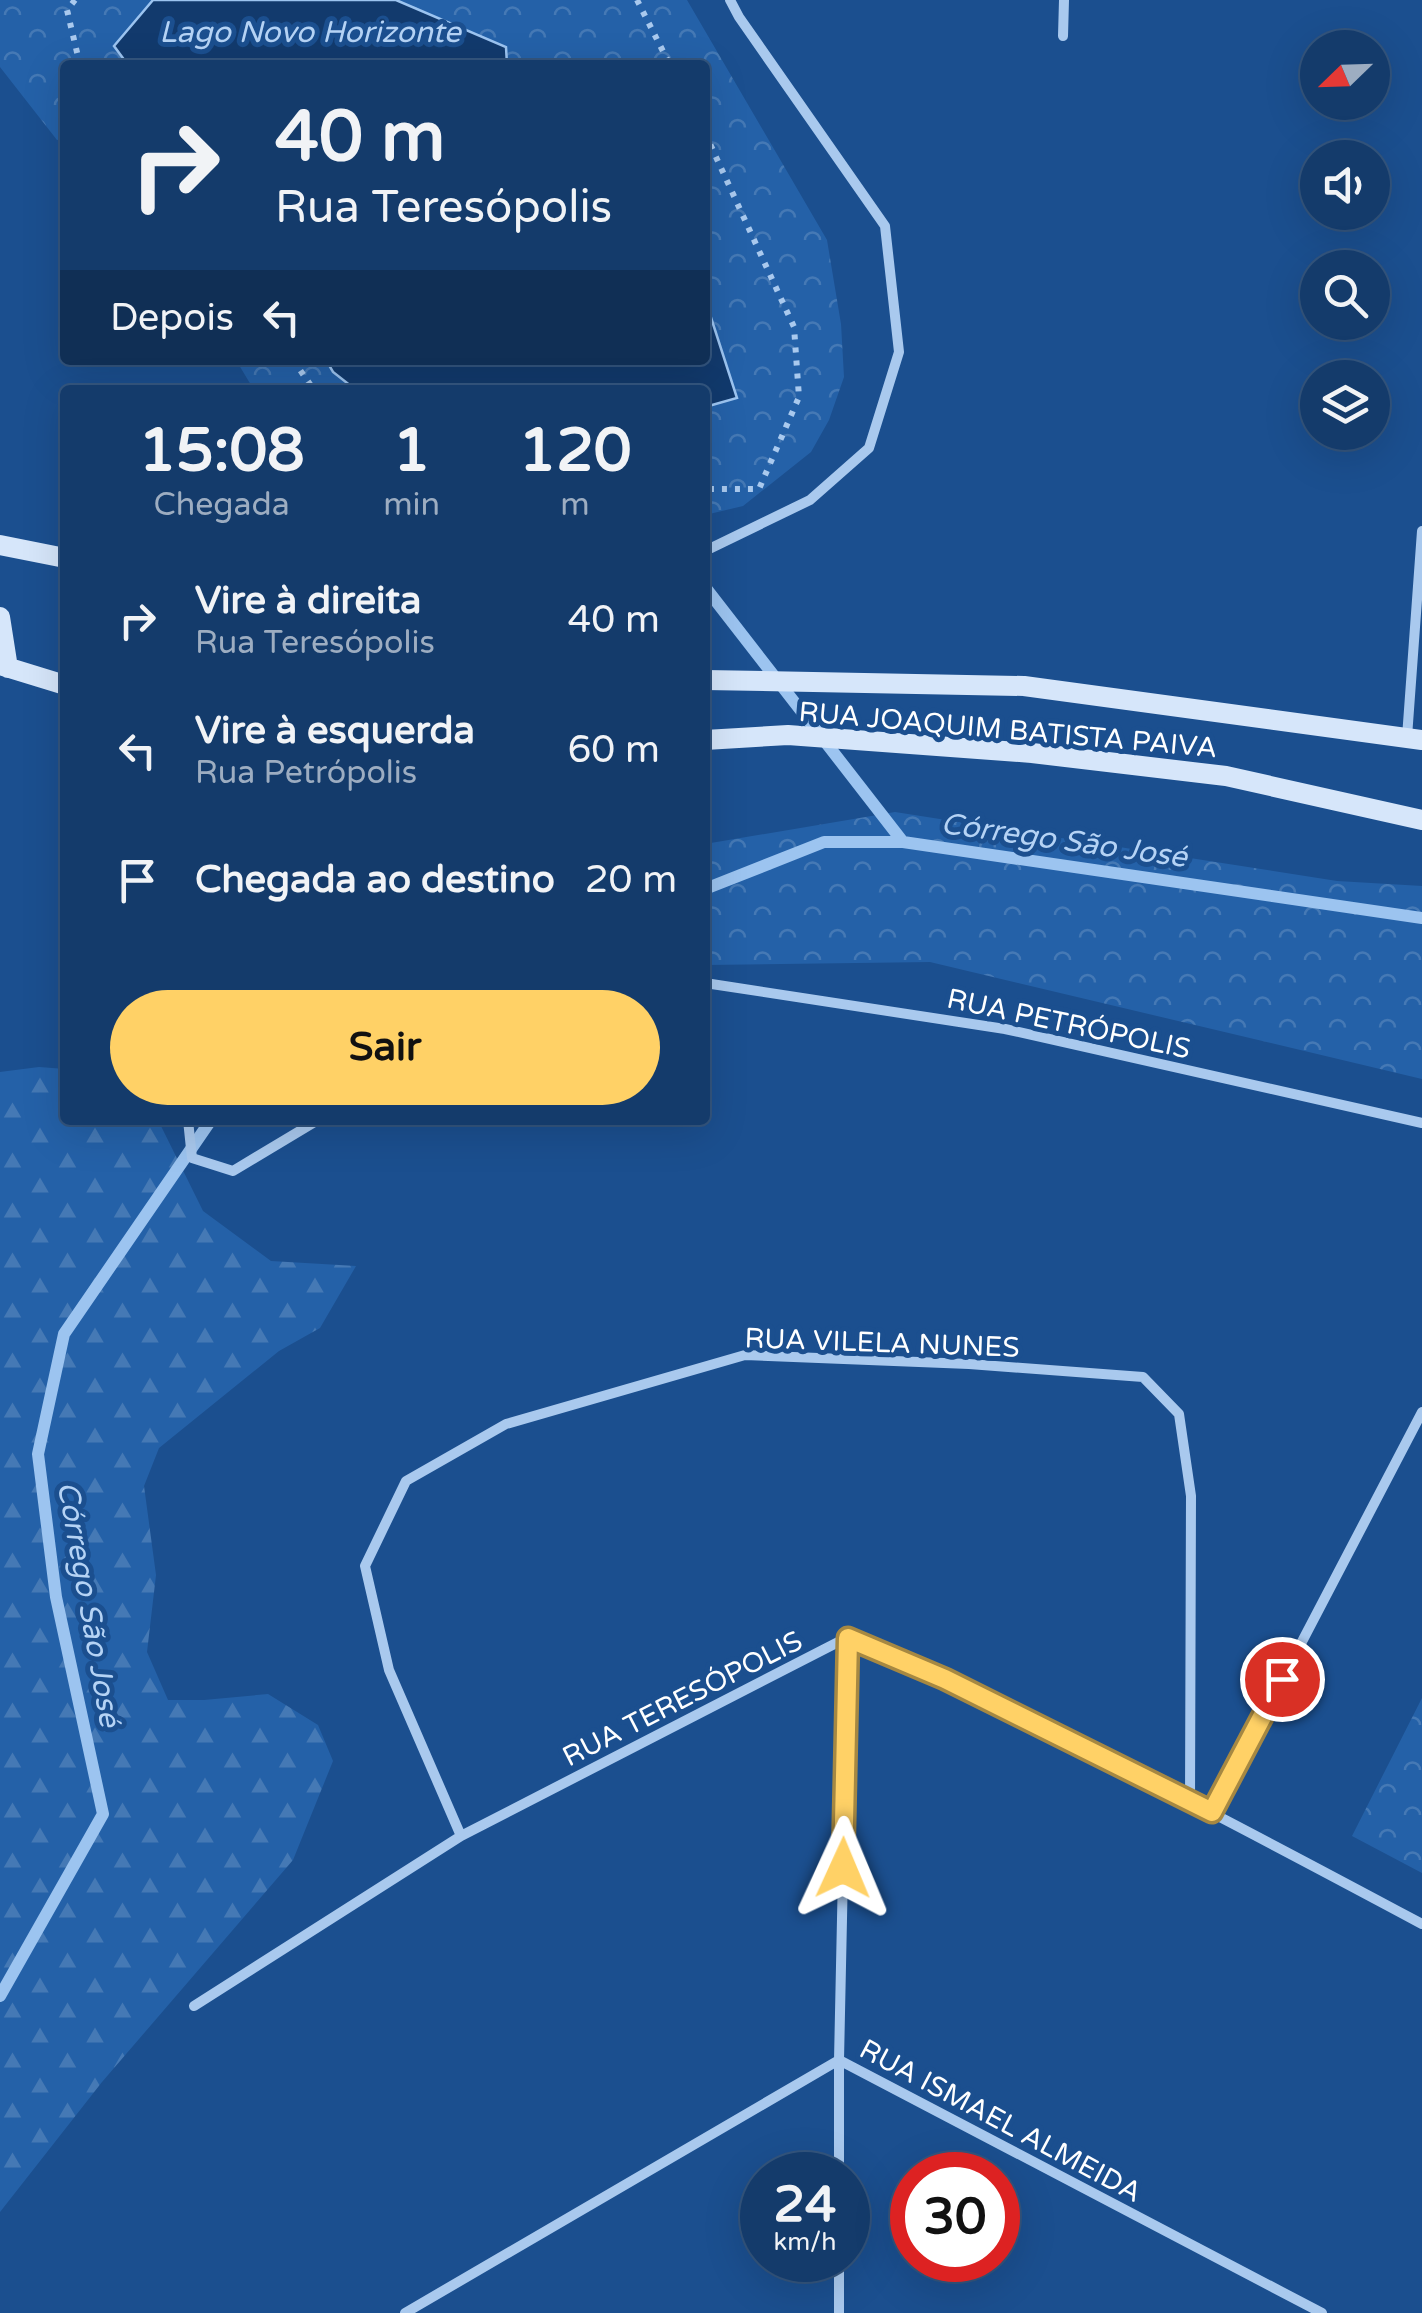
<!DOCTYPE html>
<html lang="pt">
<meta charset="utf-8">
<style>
body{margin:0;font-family:"Varela Round",sans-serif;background:#214673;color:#f1f3f6;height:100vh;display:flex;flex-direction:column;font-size:38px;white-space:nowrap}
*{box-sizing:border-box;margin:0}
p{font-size:32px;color:#9dadc1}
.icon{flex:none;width:55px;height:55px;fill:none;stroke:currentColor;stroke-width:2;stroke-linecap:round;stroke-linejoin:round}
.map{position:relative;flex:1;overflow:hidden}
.sheet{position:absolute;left:60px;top:385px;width:650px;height:740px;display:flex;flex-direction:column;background:#143b6b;border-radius:10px;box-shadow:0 10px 40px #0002,0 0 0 2px #33557e}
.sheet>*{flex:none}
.hud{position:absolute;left:60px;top:60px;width:650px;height:305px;border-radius:10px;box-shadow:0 10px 40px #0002,0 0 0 2px #33557e;background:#143b6b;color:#f1f3f6;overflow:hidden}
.needle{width:65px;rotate:247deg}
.controls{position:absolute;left:1300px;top:30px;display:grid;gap:20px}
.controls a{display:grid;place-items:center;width:90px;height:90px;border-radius:50%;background:#143b6b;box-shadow:0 10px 40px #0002,0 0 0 2px #33557e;font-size:50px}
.speed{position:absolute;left:740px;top:2152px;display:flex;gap:20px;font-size:50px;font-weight:700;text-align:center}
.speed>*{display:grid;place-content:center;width:130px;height:130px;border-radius:50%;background:#143b6b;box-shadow:0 10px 40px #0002,0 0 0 2px #33557e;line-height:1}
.speed small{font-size:25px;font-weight:400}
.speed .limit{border:15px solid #d22;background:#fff;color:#111}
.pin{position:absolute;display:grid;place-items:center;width:85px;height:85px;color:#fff;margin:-42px;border:5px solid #fff;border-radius:50%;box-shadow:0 2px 10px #0007}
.me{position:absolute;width:110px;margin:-55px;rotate:1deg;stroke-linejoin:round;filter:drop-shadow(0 0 8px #0008)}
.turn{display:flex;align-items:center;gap:35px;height:210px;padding:0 50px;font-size:45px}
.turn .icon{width:130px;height:130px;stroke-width:2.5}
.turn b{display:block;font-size:70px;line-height:85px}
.then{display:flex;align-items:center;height:95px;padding:0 50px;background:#0003;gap:20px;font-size:38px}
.eta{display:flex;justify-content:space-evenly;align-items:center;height:170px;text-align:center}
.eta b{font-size:60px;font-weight:700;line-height:70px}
.action{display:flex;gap:20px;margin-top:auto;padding:20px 50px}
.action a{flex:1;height:115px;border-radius:60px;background:#ffd166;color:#111;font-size:40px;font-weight:700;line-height:115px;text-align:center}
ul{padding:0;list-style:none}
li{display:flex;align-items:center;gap:30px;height:130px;padding:0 50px}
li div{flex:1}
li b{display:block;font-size:38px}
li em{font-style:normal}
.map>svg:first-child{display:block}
</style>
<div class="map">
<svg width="1422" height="2313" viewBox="0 0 1422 2313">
<defs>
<pattern id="forest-firs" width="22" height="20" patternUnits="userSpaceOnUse" patternTransform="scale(2.5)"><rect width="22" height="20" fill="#2461a8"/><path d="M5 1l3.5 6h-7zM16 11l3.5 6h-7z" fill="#4579b5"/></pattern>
<pattern id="park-crowns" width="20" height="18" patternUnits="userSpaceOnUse" patternTransform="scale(2.5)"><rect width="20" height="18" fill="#2461a8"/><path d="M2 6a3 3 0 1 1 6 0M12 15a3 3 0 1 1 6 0" fill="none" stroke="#4579b5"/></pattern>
</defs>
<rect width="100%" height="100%" fill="#1b4f8f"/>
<path fill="url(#forest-firs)" d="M39 1067 65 1069V1120H158L203 1211 271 1261 356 1266 320 1328 279 1351 159 1448 144 1486 156 1575 147 1652 168 1700H204L268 1694 318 1725 333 1761 293 1860 102 2082 0 2212V1072Z"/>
<path fill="url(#park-crowns)" d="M0 0H687L827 240 841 324 844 377 829 420 811 452 743 506 705 515V390H254L236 360H705V65H65V138L57 140 0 67Z
M895 812 1337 881 1422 886V1079L930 962 705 965V844Z
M1422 1698V1873L1352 1836Z"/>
<path fill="#123a6d" stroke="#9cc4f0" stroke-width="2.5" d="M153 0H396L506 47 507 65H128L114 46Z
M705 299 737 398 705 407V390H356L333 372 326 360H705Z"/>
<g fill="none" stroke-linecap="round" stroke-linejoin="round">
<path stroke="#9cc4f0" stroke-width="12" d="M705 587 903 842
M705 889 824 842H903L1422 918
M0 1996 103 1814 56 1597 38 1454 64 1334 211 1120"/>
<path stroke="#a9c9ee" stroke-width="6" stroke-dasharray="5 8" stroke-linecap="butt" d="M75 0 67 10 80 65
M637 0 670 65
M705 133 794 327 799 397 759 489H705
M293 360 314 390"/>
<path stroke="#a9c9ee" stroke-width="10" d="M1063 36 1064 0
M705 551 810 500 869 448 899 352 885 226 739 17 730 0
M1407 737 1422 531
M705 983 1005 1029 1422 1123
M188 1120 192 1158 233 1171 318 1120
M1213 1812 1422 1412
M461 1836 389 1670 365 1566 406 1481 506 1424 745 1355 969 1364 1143 1377 1179 1414 1191 1496 1190 1802
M194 2006 461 1836 848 1637C1045 1723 1233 1823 1422 1924
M839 2060 1322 2313
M839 2175V2060L848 1637
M839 2260V2313
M405 2313 839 2060"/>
<path stroke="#d6e6fa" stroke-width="20" d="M0 545 65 558
M0 617 8 668
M0 665 65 685
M705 680 1024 686 1422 740
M705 740 788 735 1032 753 1226 776 1422 820"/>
</g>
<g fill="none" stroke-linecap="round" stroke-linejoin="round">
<defs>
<path id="route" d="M843 1868 848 1638 945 1679 1212 1812 1282 1679"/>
</defs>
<use href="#route" stroke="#a68842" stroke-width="25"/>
<use href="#route" stroke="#ffd166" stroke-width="18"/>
</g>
<g text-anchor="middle" stroke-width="10" stroke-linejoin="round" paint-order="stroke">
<g font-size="28" fill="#fff" stroke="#1b4f8f">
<text transform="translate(1008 729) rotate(5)" y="10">RUA JOAQUIM BATISTA PAIVA</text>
<text transform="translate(1069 1023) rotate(12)" y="10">RUA PETRÓPOLIS</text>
<text transform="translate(882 1342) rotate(2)" y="10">RUA VILELA NUNES</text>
<text transform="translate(682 1698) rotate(-27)" y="10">RUA TERESÓPOLIS</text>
<text transform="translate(1001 2120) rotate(28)" y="10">RUA ISMAEL ALMEIDA</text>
</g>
<g font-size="30" font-style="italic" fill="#b5d3f5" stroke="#1b4f8f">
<text x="310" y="42">Lago Novo Horizonte</text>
<text transform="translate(1064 840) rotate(8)" y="10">Córrego São José</text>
<text transform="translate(89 1604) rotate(80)" y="10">Córrego São José</text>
</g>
</g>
</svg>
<div class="controls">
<a><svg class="needle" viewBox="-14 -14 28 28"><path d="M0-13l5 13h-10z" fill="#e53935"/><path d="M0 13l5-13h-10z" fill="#9dadc1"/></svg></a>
<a><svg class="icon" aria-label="sound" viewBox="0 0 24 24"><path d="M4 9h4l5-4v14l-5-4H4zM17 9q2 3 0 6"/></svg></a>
<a><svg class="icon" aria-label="search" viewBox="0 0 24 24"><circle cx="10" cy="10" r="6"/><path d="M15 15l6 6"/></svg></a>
<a><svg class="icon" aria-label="layers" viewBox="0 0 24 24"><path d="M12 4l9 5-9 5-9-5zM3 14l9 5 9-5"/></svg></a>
</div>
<div class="speed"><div>24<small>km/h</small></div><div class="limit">30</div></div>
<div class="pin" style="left:1282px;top:1679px;background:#d93025"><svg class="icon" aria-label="arrive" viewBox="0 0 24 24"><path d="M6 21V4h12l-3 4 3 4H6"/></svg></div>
<svg class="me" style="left:843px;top:1868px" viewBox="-20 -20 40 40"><path d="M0-17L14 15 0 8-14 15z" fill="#ffd166" stroke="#fff" stroke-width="4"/></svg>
<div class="hud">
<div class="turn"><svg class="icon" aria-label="right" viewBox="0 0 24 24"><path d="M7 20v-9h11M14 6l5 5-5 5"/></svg><div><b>40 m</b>Rua Teresópolis</div></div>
<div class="then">Depois<svg class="icon" aria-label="left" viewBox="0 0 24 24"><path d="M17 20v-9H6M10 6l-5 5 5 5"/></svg></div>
</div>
<section class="sheet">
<div class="eta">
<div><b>15:08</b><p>Chegada</p></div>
<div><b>1</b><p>min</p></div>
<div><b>120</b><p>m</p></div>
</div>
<ul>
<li><svg class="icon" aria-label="right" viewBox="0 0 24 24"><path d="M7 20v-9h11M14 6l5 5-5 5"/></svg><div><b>Vire à direita</b><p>Rua Teresópolis</p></div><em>40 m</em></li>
<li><svg class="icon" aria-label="left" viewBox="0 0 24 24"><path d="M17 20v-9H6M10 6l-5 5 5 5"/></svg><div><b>Vire à esquerda</b><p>Rua Petrópolis</p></div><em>60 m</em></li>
<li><svg class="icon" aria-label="arrive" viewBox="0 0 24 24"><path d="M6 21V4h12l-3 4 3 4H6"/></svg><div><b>Chegada ao destino</b></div><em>20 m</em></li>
</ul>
<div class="action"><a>Sair</a></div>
</section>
</div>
